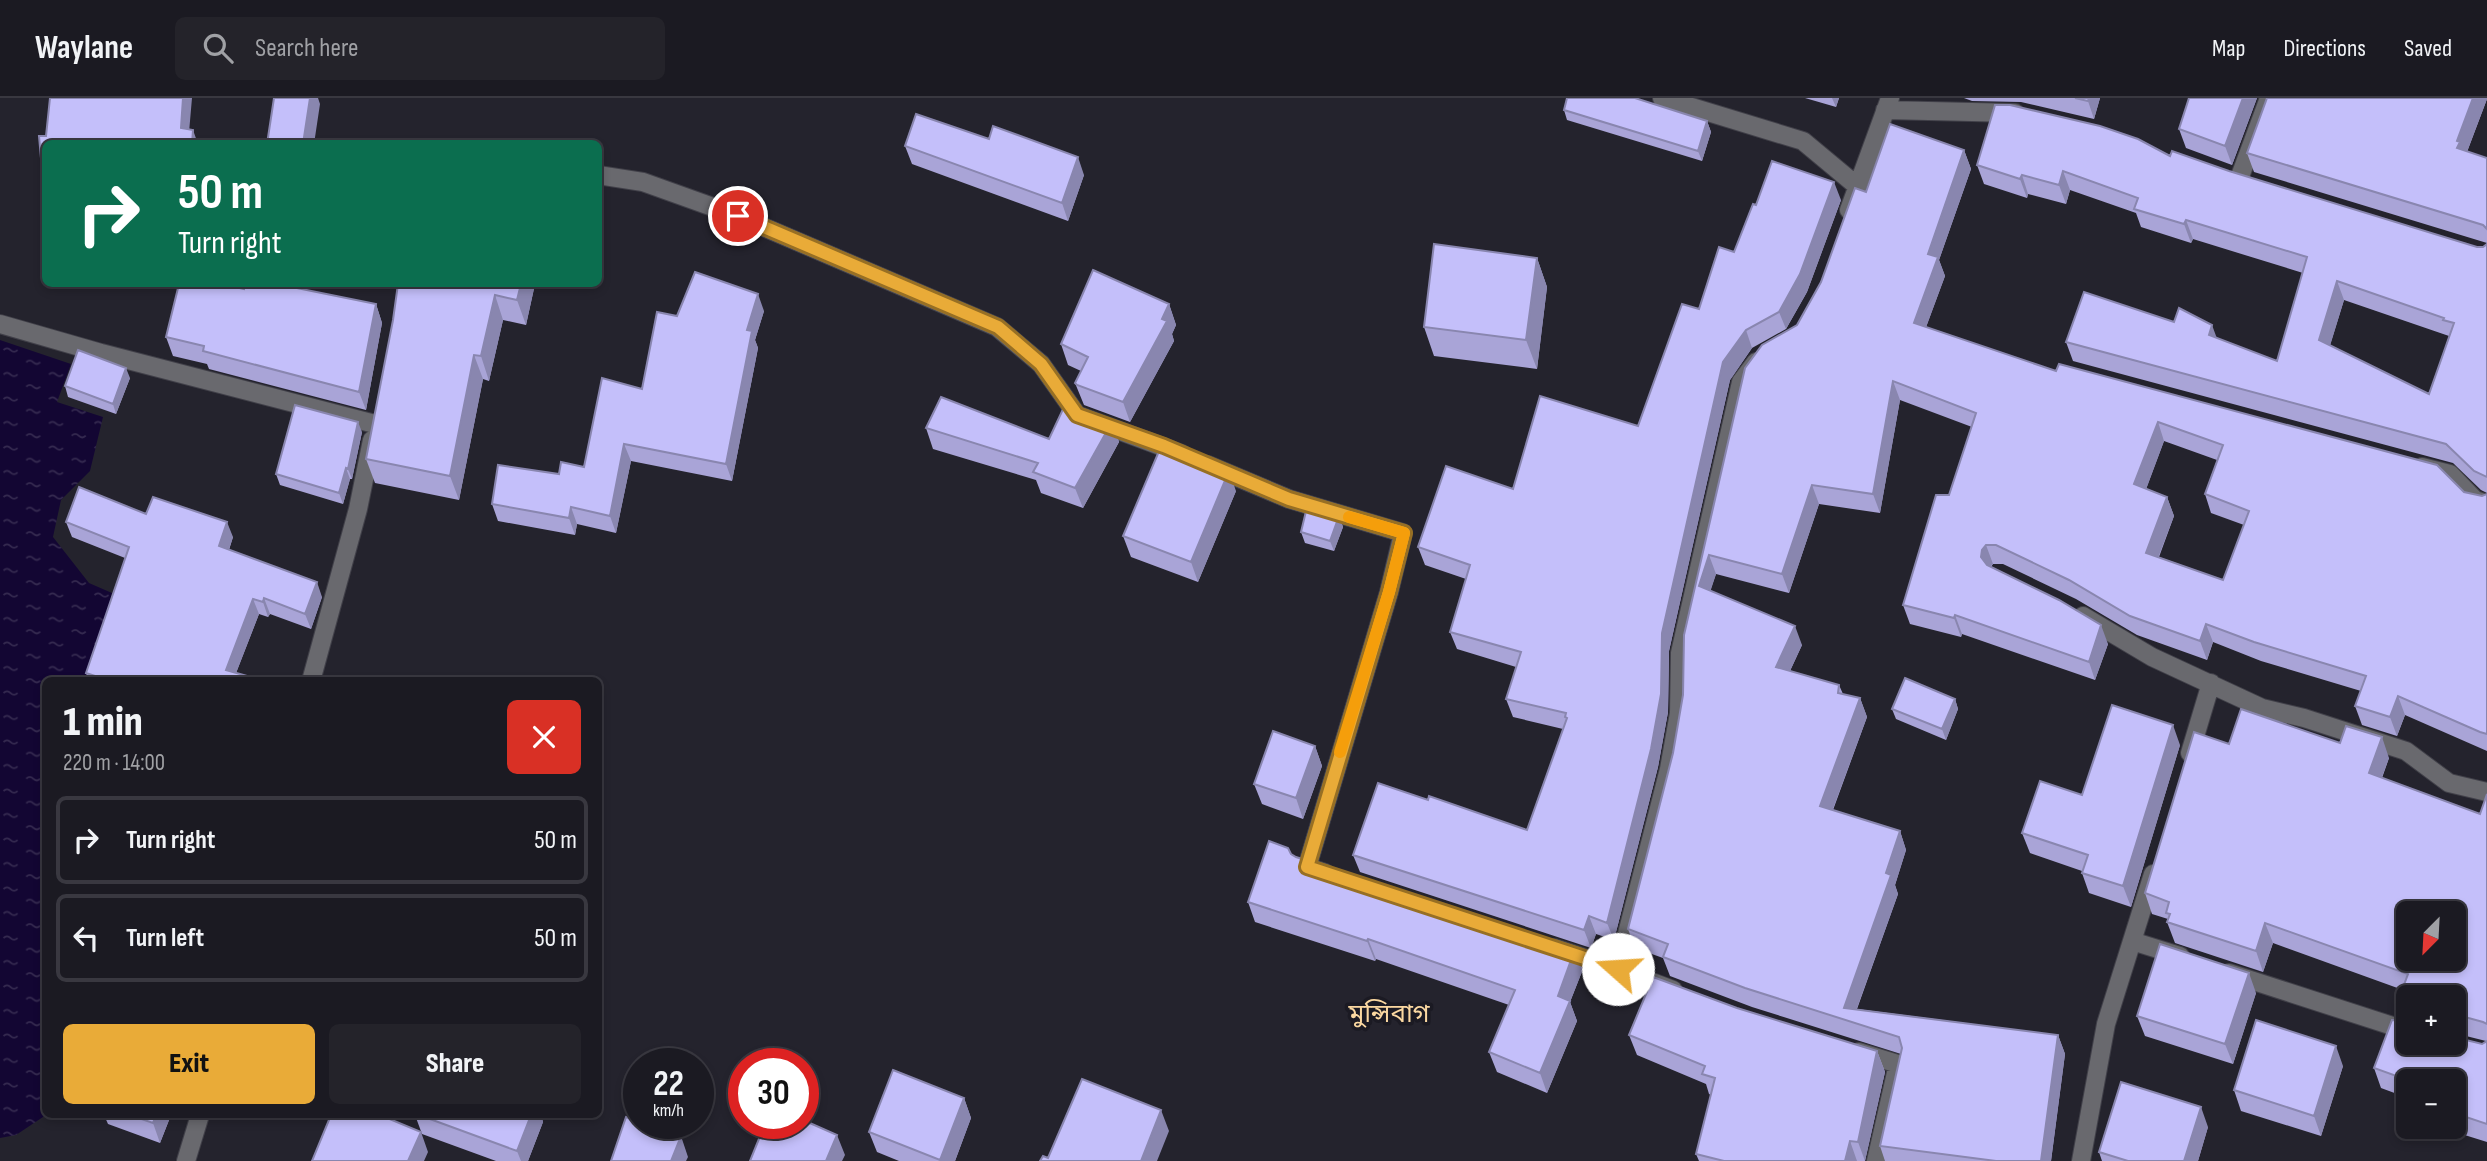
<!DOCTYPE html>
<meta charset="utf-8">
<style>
body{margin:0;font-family:"Sofia Sans Condensed","Noto Sans Bengali",sans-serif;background:#24232a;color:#f1f3f6;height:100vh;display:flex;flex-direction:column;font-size:26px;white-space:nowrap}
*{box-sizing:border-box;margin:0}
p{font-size:23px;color:#a0a1a5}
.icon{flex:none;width:38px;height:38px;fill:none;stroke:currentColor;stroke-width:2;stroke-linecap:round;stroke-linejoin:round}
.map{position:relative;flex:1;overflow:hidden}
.sheet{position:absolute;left:42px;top:579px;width:560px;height:441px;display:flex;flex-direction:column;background:#1b1a22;border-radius:10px;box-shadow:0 4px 10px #0003,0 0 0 2px #393840}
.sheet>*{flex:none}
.hud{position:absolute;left:42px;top:42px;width:560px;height:147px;border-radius:10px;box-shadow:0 4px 10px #0003,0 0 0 2px #393840;background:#0b6e4f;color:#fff;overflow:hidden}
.needle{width:46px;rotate:204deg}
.tools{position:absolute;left:2396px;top:803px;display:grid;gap:14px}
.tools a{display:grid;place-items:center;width:70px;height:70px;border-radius:10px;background:#1b1a22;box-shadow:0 4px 10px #0003,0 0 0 2px #393840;font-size:35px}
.speed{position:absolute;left:623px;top:950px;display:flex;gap:14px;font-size:35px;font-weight:700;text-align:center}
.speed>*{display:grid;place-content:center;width:91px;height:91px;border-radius:50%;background:#1b1a22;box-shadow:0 4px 10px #0003,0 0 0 2px #393840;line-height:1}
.speed small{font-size:18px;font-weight:400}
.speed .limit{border:10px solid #d22;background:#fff;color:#111}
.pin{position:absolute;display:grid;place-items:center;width:60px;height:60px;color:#fff;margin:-30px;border:4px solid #fff;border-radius:50%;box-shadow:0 2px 7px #0007}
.me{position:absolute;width:77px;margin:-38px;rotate:289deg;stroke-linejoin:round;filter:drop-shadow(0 0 5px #0008)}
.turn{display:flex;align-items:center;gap:24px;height:147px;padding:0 21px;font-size:32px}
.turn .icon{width:91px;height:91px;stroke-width:2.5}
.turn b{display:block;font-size:49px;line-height:60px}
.round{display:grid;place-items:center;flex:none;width:74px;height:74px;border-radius:10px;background:#24232a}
.overview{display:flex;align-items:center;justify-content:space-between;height:119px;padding:0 21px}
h1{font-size:42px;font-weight:800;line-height:52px}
.primary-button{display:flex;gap:14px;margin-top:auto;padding:14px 21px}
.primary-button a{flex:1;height:80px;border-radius:10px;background:#e9ab38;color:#111;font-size:28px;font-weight:800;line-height:80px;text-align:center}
.primary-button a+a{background:#24232a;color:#f1f3f6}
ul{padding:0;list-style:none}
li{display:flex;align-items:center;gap:21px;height:88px;margin:0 14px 10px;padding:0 7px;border:4px solid #393840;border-radius:10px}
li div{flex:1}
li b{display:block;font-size:26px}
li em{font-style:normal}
header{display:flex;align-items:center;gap:42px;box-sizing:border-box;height:98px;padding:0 35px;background:#1b1a22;border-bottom:2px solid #393840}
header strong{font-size:33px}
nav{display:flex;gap:38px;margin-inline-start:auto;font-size:24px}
.search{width:490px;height:63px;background:#24232a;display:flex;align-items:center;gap:18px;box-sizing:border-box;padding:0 24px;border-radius:10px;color:#a0a1a5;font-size:26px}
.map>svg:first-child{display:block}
</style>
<header>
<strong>Waylane</strong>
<div class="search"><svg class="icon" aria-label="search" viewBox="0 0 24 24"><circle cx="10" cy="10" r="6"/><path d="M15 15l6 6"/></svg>Search here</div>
<nav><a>Map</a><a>Directions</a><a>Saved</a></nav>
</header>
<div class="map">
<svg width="2487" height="1063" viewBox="0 0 2487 1063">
<defs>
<pattern id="water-ripples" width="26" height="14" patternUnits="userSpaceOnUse" patternTransform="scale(1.75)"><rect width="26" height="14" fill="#130633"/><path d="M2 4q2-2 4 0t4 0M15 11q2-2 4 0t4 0" fill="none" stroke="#352a50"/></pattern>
</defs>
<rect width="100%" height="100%" fill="#24232d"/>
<path fill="url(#water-ripples)" d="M0 242 71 266 57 304 103 319 90 373 61 402 53 439 89 485 112 495 89 583H46V1017L16 1037 0 1040Z"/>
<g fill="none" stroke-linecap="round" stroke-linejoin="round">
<defs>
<path id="minor" d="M1662 0 1803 43 1857 88
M1885 12 2015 15
M598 77 643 84 738 118 997 229 1041 266 1077 317 1182 356
M2239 81 2269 0
M1849 112 1890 0
M0 226 101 255 375 326
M1208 367 1289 401 1403 435 1389 494 1307 769 1325 775
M2422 369 2450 376 2475 402 2487 406
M2083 518 2152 559 2262 610 2304 620 2406 653 2449 685 2487 694
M311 583 358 411 372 342
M2190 655 2211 585
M2132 843 2153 776
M1554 850 1618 871
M2229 875 2408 933
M1673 892 1618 871 1669 671 1679 615 1680 555 1741 284 1756 264
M1859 954 1898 966 1876 1063
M186 1063 200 1017
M2081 1063 2106 926 2132 843 2180 858"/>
</defs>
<use href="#minor" stroke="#414049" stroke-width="20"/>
<use href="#minor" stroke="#69696e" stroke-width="18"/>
</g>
<path fill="#a9a4d7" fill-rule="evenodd" d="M1805 0H1839L1836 9Z
M1964 0H2100L2094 21 2021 4 1972 3Z
M2257 0 2232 67 2186 50 2179 31Z
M2487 1 2467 54 2487 60V145L2254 74 2247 55Z
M1564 12 1707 23 1711 34 1702 63 1567 22Z
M905 48 1084 77 1068 123 912 66Z
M1964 52 1971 71 1939 162 1945 178 1926 229 2056 273 2464 394 2482 398 2487 396V653L2405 617 2397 638 2362 627 2355 608 2361 593 2261 563 2213 544 2207 562 2137 537 2076 501 2003 466H1993L1991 469 2108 546 2095 582 1962 536 1961 539 1910 526 1903 507 1949 397 1972 329 1900 302 1880 415 1819 406 1789 495 1716 476 1710 493 1802 547 1790 573 1839 587 1843 596 1860 600 1867 619 1833 712 1900 733 1906 752 1895 787 1898 796 1857 911 2058 937 2065 956 2051 1063H1885L1880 1048 1901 956 1752 909 1670 878 1663 860 1635 850 1628 831 1673 655 1683 597 1684 537 1745 270 1797 227 1821 184 1866 94ZM2164 343 2217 362 2205 396 2211 415 2244 427 2223 482 2159 459 2174 418 2167 399 2146 391Z
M2170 58 2229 73 2477 149H2483L2487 145V395L2481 392 2453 365 2073 263 2066 244 2217 240 2277 263 2303 175 2193 141 2191 145 2141 129 2136 115 2070 92 2066 106 2028 96 2027 100 1984 86 1977 67ZM2344 202 2449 238 2429 296 2330 247Z
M1841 102 1807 194 1786 231 1752 250 1730 282 1669 553 1668 614 1658 669 1614 842 1596 836 1591 850 1360 774 1353 757 1428 702 1527 732 1563 631 1513 619 1506 601 1516 569 1457 551 1450 534 1466 481 1425 467 1418 449 1513 391 1638 328 1734 154 1756 107Z
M1537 160 1547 189 1537 271 1434 258 1424 229Z
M398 186H535L526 227 503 222 489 283 483 281 459 402 375 385 366 361 393 222Z
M244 191 376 206 382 225 366 312 209 271 207 266 173 258 166 239Z
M1169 206 1176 227 1172 236 1174 243 1130 324 1084 307 1075 285 1081 273 1068 267 1061 246Z
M764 213 755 242 758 250 732 383 631 363 616 435 577 426 575 437 498 423 492 406 559 376 584 369 642 291 677 218Z
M130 280 116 316 68 299 65 288Z
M1112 324 1119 344 1083 410 1041 395 1036 382 933 351 926 330 1049 341Z
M362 334 352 381H350L343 406 280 387 276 376Z
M1236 393 1198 484 1131 459 1123 438Z
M146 416 233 439 229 452 322 499 311 531 270 516 268 519 259 516 236 575 265 583H89L86 575 125 460 72 439 66 424Z
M1339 418 1343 429 1334 453 1305 445 1301 434Z
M1955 601 1958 611 1946 642 1896 621 1892 611Z
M2340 645 2389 660 2382 680 2480 716 2487 696V1044L2439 1029H2454V984H2408V1000L2381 990 2374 970 2404 923 2407 921 2399 900 2403 892 2273 845 2263 874 2175 845 2167 824 2168 821 2152 816 2145 795 2229 646ZM2408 900H2454V935L2486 943 2482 946 2408 945Z
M2180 647 2131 809 2089 795 2082 775V773L2030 755 2022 735 2082 697Z
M1315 648 1322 668 1303 721 1262 706 1254 686Z
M1291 756 1296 759 1583 871 1570 904 1577 923 1547 995 1497 974 1489 954 1509 907 1376 861 1375 863 1255 824 1248 804Z
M2256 895 2233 966 2145 938 2137 918Z
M1737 910 1877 953 1885 974 1865 1063H1699L1696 1056 1711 997 1709 996 1706 986 1637 957 1629 937Z
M2343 968 2321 1038 2241 1013 2234 992Z
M964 1000 971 1020 955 1063H899L877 1054 869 1034Z
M104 1017H171L160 1045 108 1026Z
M415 1017H541L543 1024 528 1063H496L422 1036Z
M2208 1029 2198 1063H2102L2099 1054Z"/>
<path fill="#8986af" d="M183 0H192L188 46 181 30Z
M310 0H318L320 6 314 46H303Z
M1832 0H1839L1836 9Z
M2089 0H2100L2094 21 2088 3Z
M2243 0H2257L2232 67 2225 48Z
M2473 0H2487V1L2465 59 2457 50V43Z
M1707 23 1711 34 1702 63 1698 53Z
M193 32 198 46H192Z
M1964 52 1971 71 1939 162 1945 178 1921 243 1914 225 1928 156Z
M1078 59 1084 77 1068 123 1062 105Z
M2063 73 2070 92 2066 106 2059 87Z
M2022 77 2028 96 2027 100 2020 81Z
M1834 84 1841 102 1807 194 1786 231 1779 214Z
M2186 122 2193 141 2191 145 2184 126Z
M1537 160 1547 189 1537 271 1526 242Z
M2337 183 2344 202 2326 261 2319 242Z
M521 186H535L526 227 517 202Z
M758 196 764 213 755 242 758 250 732 383 726 366 747 232Z
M495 197 503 222 489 283 481 258Z
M376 206 382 225 366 312 359 294Z
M1169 206 1176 227 1172 236 1174 243 1130 324 1123 304Z
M2212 227 2219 246 2209 237Z
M1746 232 1752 250 1730 282 1669 553 1668 614 1658 669 1614 842 1607 825 1662 535 1723 264Z
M474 257 483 281 459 402 450 378Z
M126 270 130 280 116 316 113 306Z
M1893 283 1900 302 1880 415 1873 396Z
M358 324 362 334 352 381 348 371Z
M1112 324 1119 344 1083 410 1075 390Z
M2158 324 2164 343 2141 405 2134 386Z
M624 346 631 363 616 435 610 418Z
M346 370 350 381 343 406 339 395Z
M1229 373 1236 393 1198 484 1191 464Z
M1812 387 1819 406 1789 495 1782 476Z
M2167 399 2174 418 2153 473 2146 455Z
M571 409 577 426 575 437 569 420Z
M1339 418 1343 429 1334 453 1330 443Z
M227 424 233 439 225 463 219 448Z
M1986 447 1993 466 1989 470 1981 459 1982 452Z
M1709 457 1716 476 1706 507 1699 488Z
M317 484 322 499 311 531 305 516Z
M264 500 270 516 268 519 263 504Z
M253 501 259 516 233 583 226 572Z
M1955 517 1962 536 1961 539 1954 520Z
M2206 526 2213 544 2207 562 2200 543Z
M2101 527 2108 546 2095 582 2089 564Z
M1795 528 1802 547 1783 588 1776 569Z
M2398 598 2405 617 2397 638 2390 619Z
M1860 600 1867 619 1827 727 1820 708Z
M1955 601 1958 611 1946 642 1942 631Z
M2173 627 2180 647 2131 809 2123 788Z
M2382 639 2389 660 2376 695 2369 675Z
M1315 648 1322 668 1303 721 1296 700Z
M1900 733 1906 752 1895 787 1898 796 1852 924 1844 910Z
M1589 818 1596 836 1591 850 1584 832Z
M2265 825 2273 845 2263 874 2256 853Z
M1368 841 1376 861 1375 863 1367 843Z
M1575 851 1583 871 1570 904 1577 923 1547 995 1540 975 1558 898Z
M2249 875 2256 895 2233 966 2225 946Z
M2058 937 2065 956 2051 1063H2041Z
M2336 948 2343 968 2321 1038 2314 1018Z
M1877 953 1885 974 1865 1063 1858 1044Z
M964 1000 971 1020 955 1063H940V1062Z
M2201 1009 2208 1029 2198 1063H2184Z
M1161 1012 1169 1033 1157 1063H1141Z
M156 1017H171L160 1045 153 1025Z
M531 1017H541L543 1024 528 1063H521L517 1053Z
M421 1034 428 1054 424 1063H408Z
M837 1037 845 1057 842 1063H826Z
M681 1038 688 1059 686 1063H671Z
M1850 1043 1857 1063H1845Z"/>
<path fill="#c4bffa" stroke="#8986af" stroke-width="2" fill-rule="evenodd" d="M50 0H183L181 30 193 32 192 46H46L45 105 39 38H46Z
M274 0H310L303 46H267Z
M1567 0H1635L1707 23 1698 53 1564 12Z
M2075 0H2089L2088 3Z
M2189 0H2243L2225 48 2179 31Z
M2267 0H2473L2457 43 2460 44 2457 50 2487 60V131L2483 127 2247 55Z
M1995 7H2010L2100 28 2138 41 2170 58 2172 53 2229 73 2477 149H2483L2487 146V379L2474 373 2446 346 2066 244 2084 194 2174 224 2179 210 2212 227 2209 237 2277 263 2307 159 2186 122 2184 126 2134 111 2138 100 2063 73 2059 87 2022 77 2020 81 1977 67ZM2337 183 2444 220 2443 222 2454 225 2429 296 2319 242Z
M916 16 989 41 993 28 1078 59 1062 105 905 48Z
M1890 26 1964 52 1928 156 1938 159 1914 225 2056 273 2059 266 2437 367 2464 394 2482 398 2487 396V636L2480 634 2398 598 2390 619 2355 608 2366 578 2254 544 2206 526 2200 543 2130 518 2069 482 1996 447H1986L1982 452 1981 459 1987 467 2059 502 2101 527 2089 564 1955 517 1954 520 1903 507 1936 397H1949L1976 315 1893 283 1873 396 1812 387 1782 476 1709 457 1699 488 1795 528 1776 569 1839 587 1838 595 1860 600 1820 708 1900 733 1886 775 1891 777 1844 910 2058 937 2041 1063H1996L1880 1048 1902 950 1899 939 1745 890 1663 859 1668 846 1628 831 1673 655 1683 597 1684 537 1745 270 1762 247 1797 227 1821 184 1855 90 1866 94ZM2158 324 2223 347 2205 396 2249 413 2223 482 2146 455 2167 399 2134 386Z
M1772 63 1834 84 1800 176 1779 214 1746 232 1723 264 1662 535 1661 596 1651 651 1607 825 1589 818 1584 832 1353 757 1378 685 1428 702 1429 698 1527 732 1567 620 1565 619 1566 615 1506 601 1521 554 1450 534 1470 467 1418 449 1446 368 1513 391 1540 298 1638 328 1682 206 1699 211 1719 149 1734 154 1753 106 1756 107Z
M1434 146 1537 160 1526 242 1424 229Z
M1093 172 1169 206 1162 221 1167 223 1123 304 1077 287 1075 285 1088 259 1061 246Z
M695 174 758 196 747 232 752 233 726 366 624 346 610 418 571 409 569 420 492 406 498 367 559 376 561 364 584 369 602 280 642 291 657 214 677 218Z
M179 186H222L244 191 245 186H277L376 206 359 294 203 253 204 248 166 239Z
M398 186H521L517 202 495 197 481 258 474 257 450 378 366 361 393 222Z
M78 252 126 270 113 306 65 288Z
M941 299 1049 341 1065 307 1112 324 1075 390 1033 374 1038 365 926 330Z
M295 307 358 324 348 371 346 370 339 395 276 376Z
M1162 346 1229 373 1191 464 1123 438Z
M79 389 146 416 153 399 227 424 219 448 317 484 305 516 264 500 263 504 253 501 226 572 265 583H110L86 575 129 449 66 424Z
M1307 409 1339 418 1330 443 1301 434Z
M1905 580 1955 601 1942 631 1892 611Z
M2112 607 2173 627 2123 788 2082 775 2088 757 2022 735 2040 683 2082 697Z
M2241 611 2340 645 2346 628 2382 639 2369 675 2480 716 2487 696V926L2483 924 2454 916V900H2408V905L2399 900 2408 876 2265 825 2256 853 2167 824 2170 816 2166 815 2169 804 2145 795 2194 634 2229 646ZM2408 816H2454V861H2408Z
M1273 633 1315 648 1296 700 1254 686Z
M1269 743 1288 750 1291 756 1296 759 1575 851 1558 898 1570 903 1540 975 1489 954 1515 892 1368 841 1367 843 1248 804Z
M2160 846 2249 875 2225 946 2137 918Z
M1653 879 1737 910 1877 953 1858 1044 1850 1043 1845 1063H1724L1696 1056 1715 980 1702 976 1705 968 1629 937Z
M2408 919V945H2454V939L2482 946 2487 943V1026L2454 1015V984H2413L2374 970 2392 922 2404 923Z
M2256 922 2336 948 2314 1018 2234 992Z
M893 972 964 1000 940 1062 869 1034Z
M1082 981 1161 1012 1141 1063H1040L1043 1058 1048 1060Z
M2121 984 2201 1009 2184 1063H2128L2099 1054Z
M130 1017H156L153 1025Z
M331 1017H380L421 1034 408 1063H312Z
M419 1017H531L517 1053Z
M626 1019 639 1024V1026H644L681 1038 671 1063H611Z
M803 1022 837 1037 826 1063H750L765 1026H803Z"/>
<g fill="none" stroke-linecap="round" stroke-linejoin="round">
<defs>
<path id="route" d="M738 118 998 229 1041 266 1077 317 1164 348 1289 401 1404 435 1389 494 1307 769 1618 871"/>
</defs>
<use href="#route" stroke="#976f24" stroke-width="18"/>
<use href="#route" stroke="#e9ab38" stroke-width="12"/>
<path stroke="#f59e0b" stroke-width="12" d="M1340 654 1389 494 1404 435 1349 419"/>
</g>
<g text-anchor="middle" stroke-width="7" stroke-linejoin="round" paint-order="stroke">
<g font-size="26" fill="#fbd8a1" stroke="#1b1a23">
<text x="1389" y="924">মুন্সিবাগ</text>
</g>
</g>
</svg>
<div class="tools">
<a><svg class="needle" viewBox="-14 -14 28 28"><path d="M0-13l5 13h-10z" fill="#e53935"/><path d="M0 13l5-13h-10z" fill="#a0a1a5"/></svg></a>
<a>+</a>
<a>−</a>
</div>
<div class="speed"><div>22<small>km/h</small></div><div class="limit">30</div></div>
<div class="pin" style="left:738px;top:118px;background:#d93025"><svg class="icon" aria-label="arrive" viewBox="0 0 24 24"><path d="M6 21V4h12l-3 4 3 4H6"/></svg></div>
<svg class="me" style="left:1618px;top:871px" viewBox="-20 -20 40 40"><circle r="19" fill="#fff"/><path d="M0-13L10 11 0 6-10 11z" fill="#e9ab38"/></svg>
<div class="hud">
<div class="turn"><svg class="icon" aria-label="right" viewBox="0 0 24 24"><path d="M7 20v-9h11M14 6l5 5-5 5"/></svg><div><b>50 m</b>Turn right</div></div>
</div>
<section class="sheet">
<div class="overview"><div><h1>1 min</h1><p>220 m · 14:00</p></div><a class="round" style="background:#d93025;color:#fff"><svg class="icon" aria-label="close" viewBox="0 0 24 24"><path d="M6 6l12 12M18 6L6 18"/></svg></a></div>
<ul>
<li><svg class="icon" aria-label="right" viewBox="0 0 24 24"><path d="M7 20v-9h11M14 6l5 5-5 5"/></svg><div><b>Turn right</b></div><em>50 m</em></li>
<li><svg class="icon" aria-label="left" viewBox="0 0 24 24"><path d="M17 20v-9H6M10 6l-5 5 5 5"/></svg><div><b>Turn left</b></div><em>50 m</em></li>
</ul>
<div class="primary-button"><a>Exit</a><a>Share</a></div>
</section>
</div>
